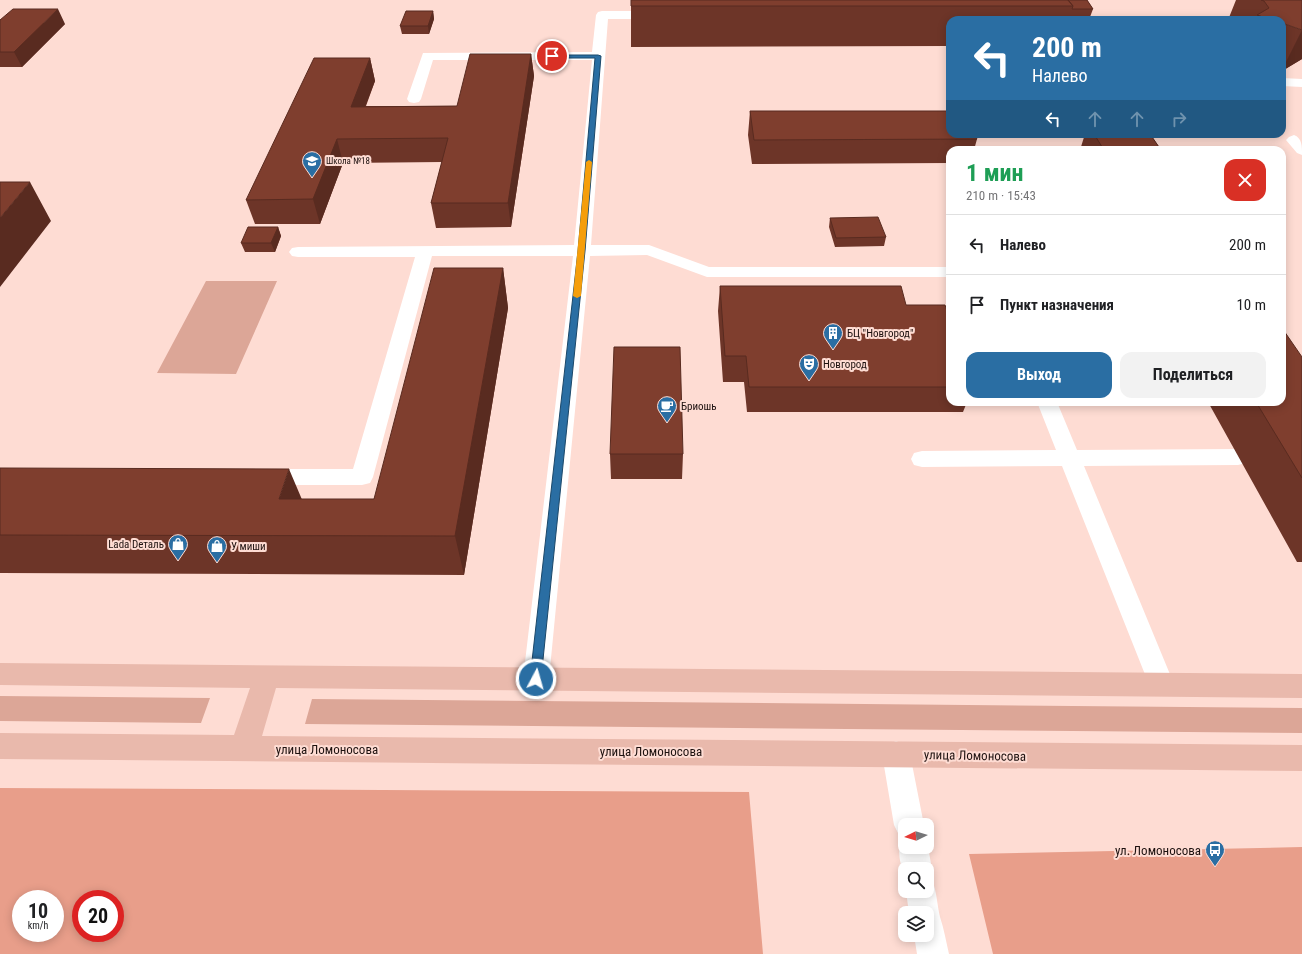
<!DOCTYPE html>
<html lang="ru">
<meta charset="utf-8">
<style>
body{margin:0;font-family:"Roboto Condensed",sans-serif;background:#f2f2f2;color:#202124;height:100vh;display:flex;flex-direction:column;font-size:15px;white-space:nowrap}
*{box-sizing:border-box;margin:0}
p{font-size:13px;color:#757577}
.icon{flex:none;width:22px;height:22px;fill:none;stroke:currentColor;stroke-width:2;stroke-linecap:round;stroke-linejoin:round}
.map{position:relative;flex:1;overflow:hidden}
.side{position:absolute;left:946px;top:146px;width:340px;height:260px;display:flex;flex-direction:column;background:#fff;border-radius:12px;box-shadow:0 2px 10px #0003}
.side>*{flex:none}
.guide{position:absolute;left:946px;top:16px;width:340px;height:122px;border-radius:12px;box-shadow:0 2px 10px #0003;background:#2a6ea3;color:#fff;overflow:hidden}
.needle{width:26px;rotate:265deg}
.tools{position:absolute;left:898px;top:818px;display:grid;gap:8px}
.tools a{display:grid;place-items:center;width:36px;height:36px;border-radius:8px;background:#fff;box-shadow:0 2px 10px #0003;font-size:20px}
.speed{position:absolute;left:12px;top:890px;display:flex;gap:8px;font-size:20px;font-weight:700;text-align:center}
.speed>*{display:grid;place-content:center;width:52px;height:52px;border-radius:50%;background:#fff;box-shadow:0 2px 10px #0003;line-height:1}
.speed small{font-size:10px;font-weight:400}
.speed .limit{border:6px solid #d22;background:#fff;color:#111}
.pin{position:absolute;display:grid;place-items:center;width:34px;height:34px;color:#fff;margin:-17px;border:2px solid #fff;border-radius:50%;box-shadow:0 1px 4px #0007}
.me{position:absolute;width:44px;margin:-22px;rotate:6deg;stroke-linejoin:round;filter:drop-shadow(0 0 3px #0008)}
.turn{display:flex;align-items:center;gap:14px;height:84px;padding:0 20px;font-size:18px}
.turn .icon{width:52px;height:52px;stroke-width:2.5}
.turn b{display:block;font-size:28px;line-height:34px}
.lanes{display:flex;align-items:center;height:38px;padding:0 20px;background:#0003;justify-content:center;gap:20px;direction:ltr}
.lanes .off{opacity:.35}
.round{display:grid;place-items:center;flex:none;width:42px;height:42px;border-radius:12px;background:#f2f2f2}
.headline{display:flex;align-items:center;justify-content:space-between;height:68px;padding:0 20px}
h1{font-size:24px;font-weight:700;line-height:30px;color:#1e9e55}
.action{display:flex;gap:8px;margin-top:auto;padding:8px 20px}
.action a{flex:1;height:46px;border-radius:12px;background:#2a6ea3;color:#fff;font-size:16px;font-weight:700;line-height:46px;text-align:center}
.action a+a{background:#f2f2f2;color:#202124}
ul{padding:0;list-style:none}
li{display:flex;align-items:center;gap:12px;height:60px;padding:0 20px;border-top:1px solid #e0e0e0}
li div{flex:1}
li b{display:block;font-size:15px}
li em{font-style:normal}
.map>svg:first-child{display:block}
</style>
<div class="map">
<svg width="1302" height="954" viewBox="0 0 1302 954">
<rect width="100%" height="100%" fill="#fedcd3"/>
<path fill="#dca697" d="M206 281H277L236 374 157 373Z
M0 696 210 698 201 723 0 721Z
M312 699 1302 708V733L305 724Z"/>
<path fill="#e89e8a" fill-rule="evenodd" d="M0 788 749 792 763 954H0ZM21 899H55V933H21ZM81 899H115V933H81Z
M1302 847V954H993L969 854Z"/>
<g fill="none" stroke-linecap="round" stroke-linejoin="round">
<path fill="#fff" fill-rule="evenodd" d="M602 11H661L665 12 667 15 665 18 661 19H608L591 245H649L709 267H950V277H707L647 255 590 256 549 679 545 687 536 691 527 687 523 679 573 256H432L373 477 370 483 362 485H263L255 483 252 477 255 471 263 469H353L415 257H298L292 256 289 252 292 248 298 247 574 245 592 60H433L421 99 419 102 414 103 409 102 407 99 423 53 592 52 596 15 598 12Z
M1282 78 1302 79V87L1282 86Z
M1294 135C1302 138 1302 146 1302 155L1297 153 1286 140 1289 137Z
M1037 402H1057L1077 450 1238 449 1246 451 1249 457 1246 463 1238 465 1084 466 1174 684 1170 692 1161 696 1152 692 1062 466 922 467 914 465 911 459 914 453 922 451 1056 450Z
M896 741 906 745 910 754 924 825H905V847H927V845L928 847 932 869 928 879 932 880C937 892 937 905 940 917 944 929 946 941 949 954H917L914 935H927V913H909L906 891H927V869H905V876C899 862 897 851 902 837L899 835 894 825 882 754 886 745Z"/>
<path fill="#e9b9ac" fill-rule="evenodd" d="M0 663 1302 674V698L276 688 262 736 1302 745V771L0 759V733L234 735 250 688 0 685Z"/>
</g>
<path fill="#6d3528" d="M1087 0 1093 9 1090 17H1069L1068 20H950V46L631 47V6Z
M1236 0H1302L1272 20H1228Z
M433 11 434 19 429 34H402L400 26Z
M0 20 65 24 22 67H0Z
M1282 23 1302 30V59L1282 71Z
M531 54 534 76 511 227 436 228 431 203 442 162 343 163 320 224H255L246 200 370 58 375 81 366 106H457Z
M750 111 977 139 974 150H950V163L752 164 748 135Z
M1085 134H1150L1161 150H1080Z
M830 218 886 237 884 246 835 247 829 227Z
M278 227 281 236 275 252H245L241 243Z
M503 268 508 308 464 575 0 573V468L302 499H374Z
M720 286 906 305 950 319V402H967L963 412H747L744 382H723L718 311Z
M1302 357V562H1297L1208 402H1282Z
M610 454H683L682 479H611Z"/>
<path fill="#592b20" d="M58 9 65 24 22 67 14 52Z
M433 11 434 19 429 34 428 26Z
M1302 30V59L1282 71V70Z
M531 54 534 76 511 227 508 203Z
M370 58 375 81 356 130 351 107Z
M337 139 343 163 320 224 313 199Z
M30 182 51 221 0 287V218Z
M278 227 281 236 275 252 271 243Z
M503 268 508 308 464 575 455 536Z
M289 469 306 509 279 499Z"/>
<path fill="#7f3e2e" stroke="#592b20" d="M631 0H1068L1073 6H631Z
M1068 0H1087L1093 9H1072L1073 6Z
M1261 0H1302V30L1282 23V20H1272L1257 15 1269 8 1264 1Z
M13 9H58L14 52H0V20Z
M406 11H433L428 26H400Z
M470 54H531L508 203H431L448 138 337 139 313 199 246 200 314 58H370L351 107 457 106Z
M750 111H950V134H974L977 139 754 140Z
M1094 134H1150L1161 150H1104Z
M0 182H30L0 218Z
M878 217 886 237 836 238 830 218Z
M248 227H278L271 243H241Z
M434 268H503L455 536 0 535V468L289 469 279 499H374Z
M720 286H901L906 305H945L950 319V387H749L746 356H725Z
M1282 328 1302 357V478L1256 402H1282Z
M614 347H680L683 454H610Z"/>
<path fill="#2a6ea3" stroke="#1b486a" d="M550 55H598L601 56 585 251 541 679 540 682 536 684 532 682 530 679 578 251 595 58H552L550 57Z"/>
<path fill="#f59e0b" d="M589 160 592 162 581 296 577 298 573 296 586 162Z"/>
<defs>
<symbol id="school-pin" viewBox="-11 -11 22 30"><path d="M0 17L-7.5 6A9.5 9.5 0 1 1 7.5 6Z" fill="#2a6ea3" stroke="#fedcd3"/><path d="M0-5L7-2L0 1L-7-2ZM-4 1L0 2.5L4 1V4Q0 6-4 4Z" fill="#fff"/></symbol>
<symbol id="building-pin" viewBox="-11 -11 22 30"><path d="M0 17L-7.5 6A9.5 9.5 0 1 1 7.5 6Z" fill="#2a6ea3" stroke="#fedcd3"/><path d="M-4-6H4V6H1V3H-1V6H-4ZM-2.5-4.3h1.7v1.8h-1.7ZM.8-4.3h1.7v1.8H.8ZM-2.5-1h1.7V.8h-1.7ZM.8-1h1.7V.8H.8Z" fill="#fff"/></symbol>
<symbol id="theatre-pin" viewBox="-11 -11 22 30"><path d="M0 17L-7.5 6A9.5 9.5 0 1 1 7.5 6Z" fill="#2a6ea3" stroke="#fedcd3"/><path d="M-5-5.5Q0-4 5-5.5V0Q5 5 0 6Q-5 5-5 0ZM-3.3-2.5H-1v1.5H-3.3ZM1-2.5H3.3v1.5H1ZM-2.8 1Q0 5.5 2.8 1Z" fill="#fff"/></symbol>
<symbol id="cafe-pin" viewBox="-11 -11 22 30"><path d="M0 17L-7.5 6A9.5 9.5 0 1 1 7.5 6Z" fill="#2a6ea3" stroke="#fedcd3"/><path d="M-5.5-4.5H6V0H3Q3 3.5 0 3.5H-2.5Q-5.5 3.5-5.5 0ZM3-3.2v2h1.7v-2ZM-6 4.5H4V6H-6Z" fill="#fff"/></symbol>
<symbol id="shop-pin" viewBox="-11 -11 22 30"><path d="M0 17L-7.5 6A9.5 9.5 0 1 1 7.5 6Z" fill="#2a6ea3" stroke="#fedcd3"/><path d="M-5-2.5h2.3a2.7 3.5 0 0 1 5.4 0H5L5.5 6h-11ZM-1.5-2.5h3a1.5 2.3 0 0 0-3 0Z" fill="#fff"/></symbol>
<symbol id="bus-pin" viewBox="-11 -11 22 30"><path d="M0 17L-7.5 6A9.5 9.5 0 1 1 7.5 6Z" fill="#2a6ea3" stroke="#fedcd3"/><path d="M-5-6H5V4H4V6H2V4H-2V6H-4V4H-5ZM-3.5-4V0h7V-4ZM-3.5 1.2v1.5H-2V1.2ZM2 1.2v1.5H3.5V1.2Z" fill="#fff"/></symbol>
</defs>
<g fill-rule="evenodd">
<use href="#school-pin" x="301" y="150" width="22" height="30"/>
<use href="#building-pin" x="822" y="322" width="22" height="30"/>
<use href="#theatre-pin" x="798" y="353" width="22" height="30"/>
<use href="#cafe-pin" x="656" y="395" width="22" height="30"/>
<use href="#shop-pin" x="167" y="533" width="22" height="30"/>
<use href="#shop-pin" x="206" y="535" width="22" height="30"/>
<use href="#bus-pin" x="1204" y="839" width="22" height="30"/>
</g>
<g text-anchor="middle" stroke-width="4" stroke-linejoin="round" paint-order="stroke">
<g font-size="9" fill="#1d110f" stroke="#fedcd3" text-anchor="start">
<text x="326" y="164">Школа №18</text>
</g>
<g font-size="11" fill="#1d110f" stroke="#fedcd3" text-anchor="start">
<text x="847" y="337">БЦ "Новгород"</text>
<text x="823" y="368">Новгород</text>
<text x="681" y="410">Бриошь</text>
<text x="164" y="548" text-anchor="end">Lada Dеталь</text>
<text x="231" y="550">У миши</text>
</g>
<g font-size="13" fill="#1d110f" stroke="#fedcd3">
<text x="327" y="754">улица Ломоносова</text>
<text x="651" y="756">улица Ломоносова</text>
<text transform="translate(975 755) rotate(1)" y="5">улица Ломоносова</text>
</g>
<g font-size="13" fill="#1d110f" stroke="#fedcd3" text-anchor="end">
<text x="1201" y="855">ул. Ломоносова</text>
</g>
</g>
</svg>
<div class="tools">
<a><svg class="needle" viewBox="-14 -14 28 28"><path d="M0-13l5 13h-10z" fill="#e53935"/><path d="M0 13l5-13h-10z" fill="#757577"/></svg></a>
<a><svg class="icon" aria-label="search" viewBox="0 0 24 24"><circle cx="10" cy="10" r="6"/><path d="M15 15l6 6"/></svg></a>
<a><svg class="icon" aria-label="layers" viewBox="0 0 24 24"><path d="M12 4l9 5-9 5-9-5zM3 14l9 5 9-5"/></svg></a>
</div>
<div class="speed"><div>10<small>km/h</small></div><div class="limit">20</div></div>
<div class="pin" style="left:552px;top:56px;background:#d93025"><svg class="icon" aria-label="arrive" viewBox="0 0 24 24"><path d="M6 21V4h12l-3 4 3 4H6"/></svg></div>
<svg class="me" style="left:536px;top:679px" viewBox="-20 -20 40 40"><circle r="17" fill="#2a6ea3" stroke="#fff" stroke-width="3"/><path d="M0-11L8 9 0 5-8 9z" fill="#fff"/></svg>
<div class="guide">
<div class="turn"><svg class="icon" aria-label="left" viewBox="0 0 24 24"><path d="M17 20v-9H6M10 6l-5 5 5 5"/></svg><div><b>200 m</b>Налево</div></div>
<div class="lanes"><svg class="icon" aria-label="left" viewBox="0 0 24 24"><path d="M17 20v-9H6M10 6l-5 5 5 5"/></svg><svg class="icon off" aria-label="ahead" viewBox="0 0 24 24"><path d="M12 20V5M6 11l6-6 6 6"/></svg><svg class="icon off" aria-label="ahead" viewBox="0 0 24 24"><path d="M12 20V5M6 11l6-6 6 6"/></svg><svg class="icon off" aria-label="right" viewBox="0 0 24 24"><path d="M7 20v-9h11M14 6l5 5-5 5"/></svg></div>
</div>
<section class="side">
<div class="headline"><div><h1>1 мин</h1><p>210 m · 15:43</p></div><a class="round" style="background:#d93025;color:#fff"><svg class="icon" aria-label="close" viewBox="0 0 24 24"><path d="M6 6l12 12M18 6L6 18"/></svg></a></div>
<ul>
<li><svg class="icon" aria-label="left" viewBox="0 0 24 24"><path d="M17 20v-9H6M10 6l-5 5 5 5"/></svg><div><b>Налево</b></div><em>200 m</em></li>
<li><svg class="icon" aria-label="arrive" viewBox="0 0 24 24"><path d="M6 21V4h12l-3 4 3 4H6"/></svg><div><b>Пункт назначения</b></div><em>10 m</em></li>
</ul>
<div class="action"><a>Выход</a><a>Поделиться</a></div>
</section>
</div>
